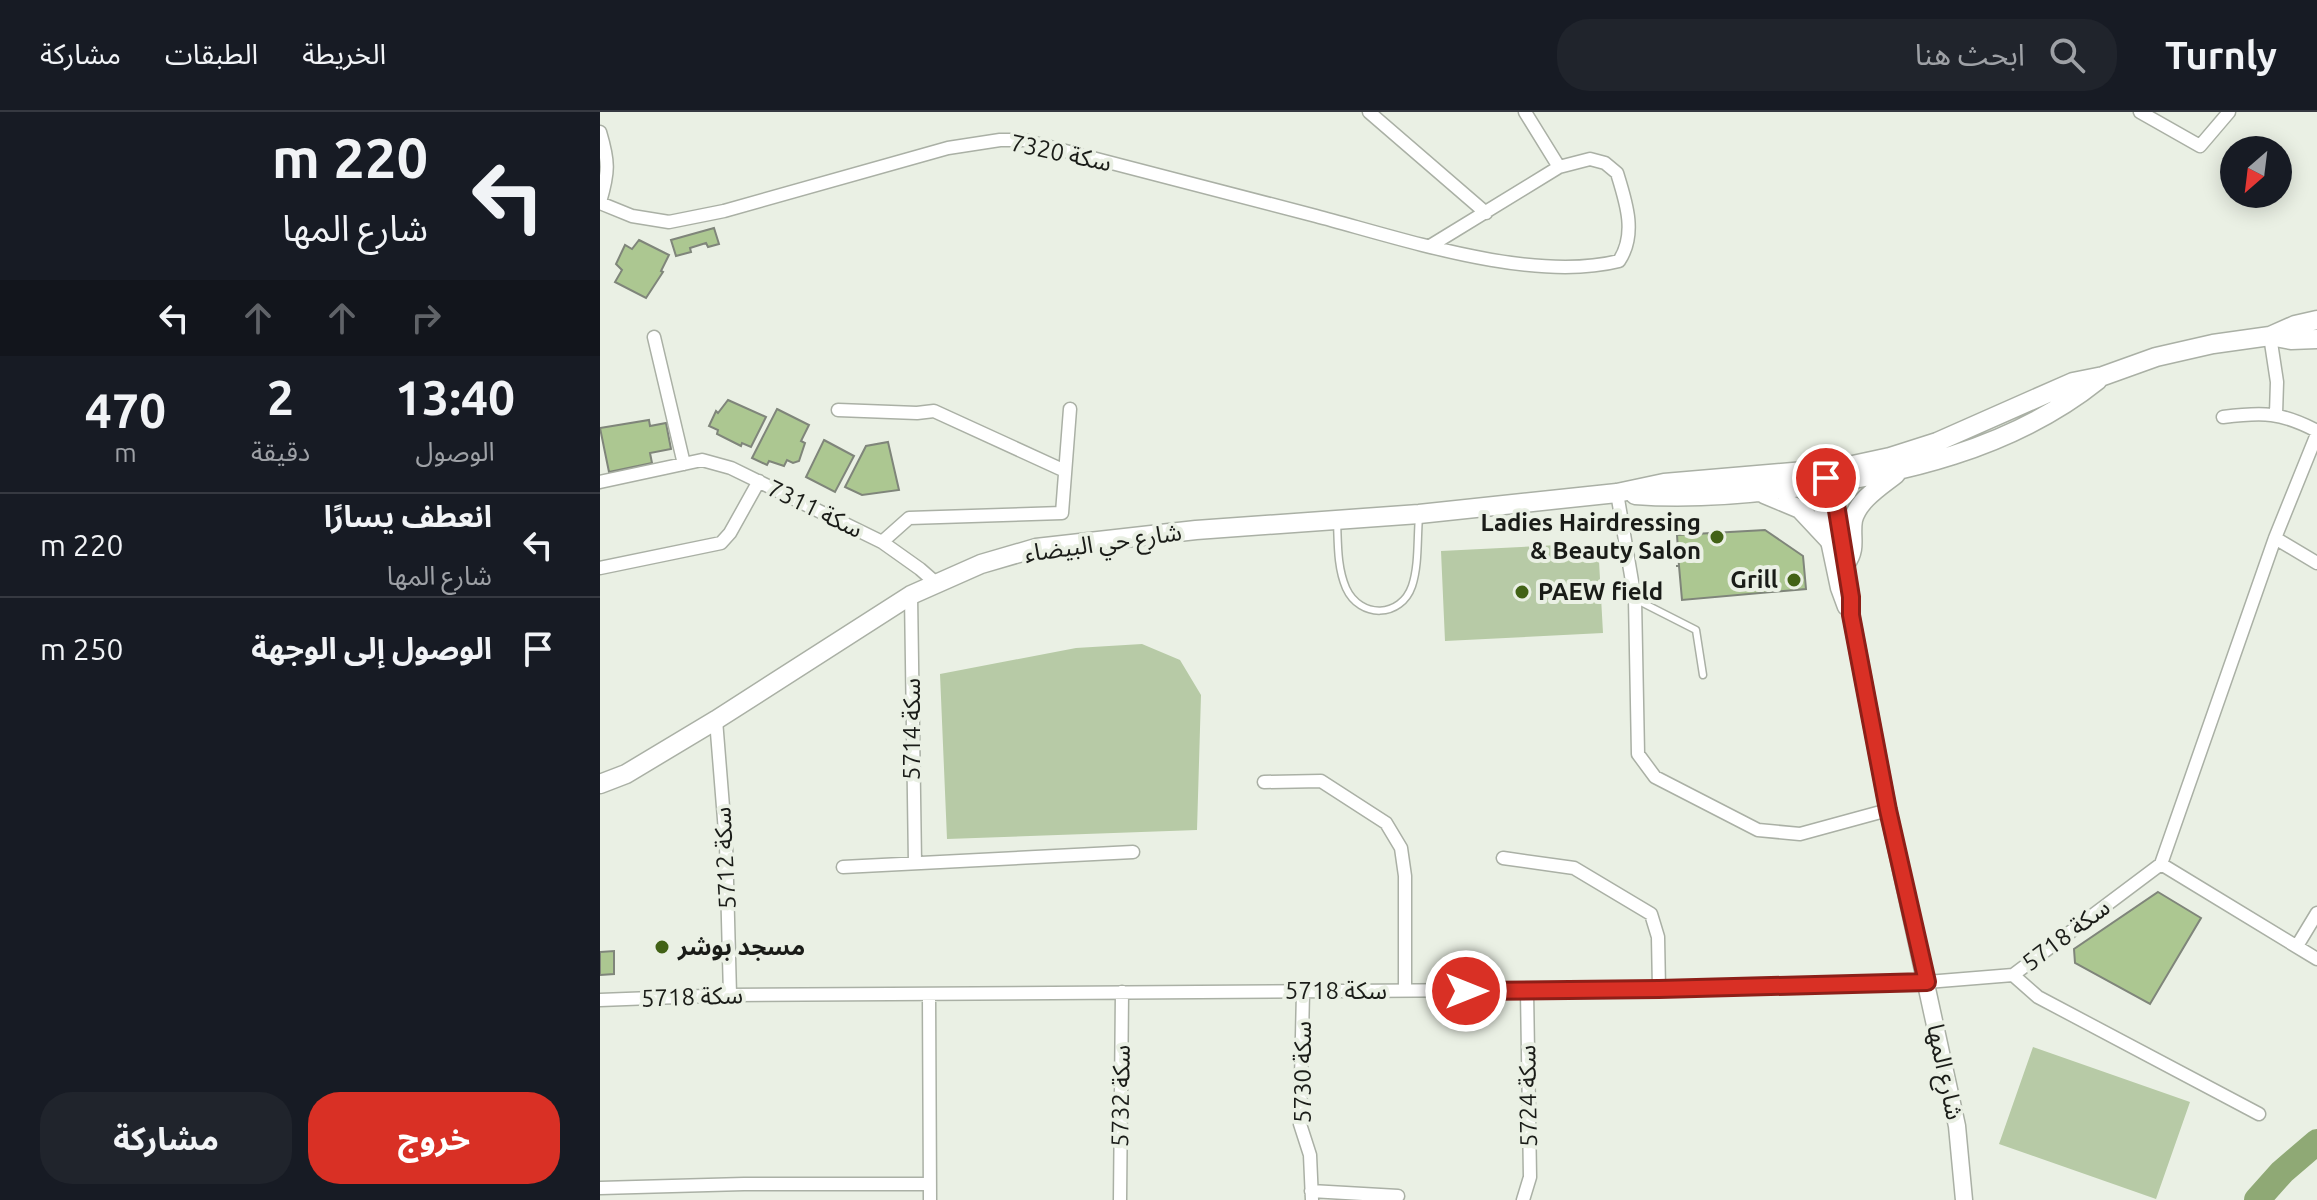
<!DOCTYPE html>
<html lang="ar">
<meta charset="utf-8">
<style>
body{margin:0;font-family:Ubuntu,"Noto Sans Arabic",sans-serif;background:#20242c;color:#f1f3f6;direction:rtl;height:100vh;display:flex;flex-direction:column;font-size:30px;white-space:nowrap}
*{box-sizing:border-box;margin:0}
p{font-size:26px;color:#9ea1a6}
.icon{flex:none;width:44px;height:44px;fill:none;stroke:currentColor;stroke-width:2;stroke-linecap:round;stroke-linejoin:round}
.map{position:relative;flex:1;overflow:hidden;direction:ltr}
.drawer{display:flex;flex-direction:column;background:#171b24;width:600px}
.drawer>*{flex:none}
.top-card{background:#171b24;color:#f1f3f6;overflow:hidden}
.needle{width:52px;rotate:208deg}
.tools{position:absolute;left:1620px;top:24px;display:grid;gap:16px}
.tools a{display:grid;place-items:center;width:72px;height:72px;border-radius:50%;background:#171b24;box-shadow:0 4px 20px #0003;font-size:40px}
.pin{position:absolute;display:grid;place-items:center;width:68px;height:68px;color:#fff;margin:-34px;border:4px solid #fff;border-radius:50%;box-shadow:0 2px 8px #0007}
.me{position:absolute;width:88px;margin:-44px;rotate:90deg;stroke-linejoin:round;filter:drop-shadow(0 0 6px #0008)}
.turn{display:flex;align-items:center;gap:28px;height:168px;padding:0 40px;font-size:36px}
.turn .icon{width:104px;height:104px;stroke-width:2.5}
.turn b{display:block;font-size:56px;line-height:68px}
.lanes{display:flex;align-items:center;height:76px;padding:0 40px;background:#0003;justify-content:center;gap:40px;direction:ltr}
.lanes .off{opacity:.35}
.eta{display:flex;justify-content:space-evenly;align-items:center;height:136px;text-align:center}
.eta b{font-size:48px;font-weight:700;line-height:56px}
.action{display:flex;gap:16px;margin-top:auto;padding:16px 40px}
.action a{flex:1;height:92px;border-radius:32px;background:#d93025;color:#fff;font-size:32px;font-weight:700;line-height:92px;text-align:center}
.action a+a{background:#20242c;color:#f1f3f6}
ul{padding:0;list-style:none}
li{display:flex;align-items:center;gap:24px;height:104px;padding:0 40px;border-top:2px solid #363941}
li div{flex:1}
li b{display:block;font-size:30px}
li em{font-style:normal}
header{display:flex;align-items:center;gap:48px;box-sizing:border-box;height:112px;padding:0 40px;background:#171b24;border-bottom:2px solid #363941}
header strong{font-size:38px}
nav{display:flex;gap:44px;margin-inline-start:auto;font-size:28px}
.search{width:560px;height:72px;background:#20242c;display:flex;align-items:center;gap:20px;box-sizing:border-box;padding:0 28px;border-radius:32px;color:#9ea1a6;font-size:30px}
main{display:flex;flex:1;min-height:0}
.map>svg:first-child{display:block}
</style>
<header>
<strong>Turnly</strong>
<div class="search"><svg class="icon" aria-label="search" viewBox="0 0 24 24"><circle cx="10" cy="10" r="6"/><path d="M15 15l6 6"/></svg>ابحث هنا</div>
<nav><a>الخريطة</a><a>الطبقات</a><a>مشاركة</a></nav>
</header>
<main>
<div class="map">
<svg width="1717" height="1088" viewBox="0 0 1717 1088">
<rect width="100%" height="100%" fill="#eaf0e4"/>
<path fill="#b7caa6" d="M998 431 1003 521 845 529 841 439Z
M542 532 580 548 601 583 597 718 347 727 340 562 476 536Z
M1433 935 1590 990 1556 1087 1399 1032Z"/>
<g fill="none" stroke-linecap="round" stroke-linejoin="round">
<path stroke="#8fa975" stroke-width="26" d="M1657 1088 1682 1060 1717 1030"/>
</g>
<path fill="#acc791" stroke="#7f857a" stroke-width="2" d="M114 116 119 132 108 135 106 131 90 136 91 140 76 144 71 128Z
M39 128 69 143 61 159 63 160 46 186 15 170 22 158 16 152 25 133 32 137Z
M128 288 166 305 151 335 142 331 141 334 117 322 118 318 109 314 116 299 118 301Z
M177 297 209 313 201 329 205 331 199 349 193 351 187 348 184 354 169 349 167 353 152 346Z
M49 308 50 314 66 311 71 337 50 341 52 351 9 360 0 316Z
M224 328 254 344 235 380 206 365Z
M288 330 299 378 262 383 245 375 266 334Z
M1165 418 1203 444 1206 477 1082 488 1079 454H1076H1079L1077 423Z
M1558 780 1601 806 1550 892 1475 851 1474 837Z
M14 839V862L0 863V840Z"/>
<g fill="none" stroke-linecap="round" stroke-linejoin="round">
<defs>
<path id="service" d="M737 409C738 431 737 455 746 476 760 507 801 506 812 474 819 453 817 427 819 405
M1035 487 1096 518 1103 563"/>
<path id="minor" d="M769 0 886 101
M925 0 959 55
M1540 0 1600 34 1629 0
M0 20C9 50 9 59 0 90
M0 91 32 104 69 110 124 99 348 36 400 28H423C521 53 618 79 716 104 803 127 932 171 1019 149 1037 122 1026 90 1017 61L1005 51 990 47 959 55 830 134
M1670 224 1677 270 1676 302
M54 225 84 352
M238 298 317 301 334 299 465 359
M1623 305C1663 300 1681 300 1717 319
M0 370 102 348 131 356 282 430 320 457 336 471
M1017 381 1035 487 1038 642 1055 665 1158 718 1200 722 1288 698
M1675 426 1717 451
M282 430 309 406 462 401 470 297
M0 456 121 431 130 421 159 369
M311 483 315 751
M116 608 126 732 130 883
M664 670 721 669 786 711 801 736 805 764V878
M903 746 974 756 1051 802 1058 825 1059 877
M1561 752 1717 847
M243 755 533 740
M1697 834 1717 801
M1413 863 1438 885 1659 1002
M703 880 700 1012 710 1043 712 1088
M329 882 330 1088
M0 888 130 883 1059 877 1327 870 1413 863 1561 752 1675 426 1717 322
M0 1076 144 1072H330
M711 1079 798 1084
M520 1088 522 880
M923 1088 930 1065 927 879"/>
<path id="tertiary" d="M1221 363 1234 380 1251 485V503L1288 698 1357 1014 1364 1088
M1228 364 1222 373 1220 386 1239 476 1246 495"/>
<path id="secondary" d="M1670 224 1691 228 1717 227
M1164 382 1200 397 1229 428
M1035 383C1088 387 1141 383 1193 376 1300 363 1412 337 1498 268
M1246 451C1257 436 1250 425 1253 408 1258 388 1281 374 1296 362
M0 672 26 662 116 608 311 483 381 452 436 436 596 418 819 402 1017 381 1064 371 1239 356 1290 345 1337 330 1473 270 1503 264 1556 245 1613 232 1670 224 1695 213 1717 208"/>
</defs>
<use href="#service" stroke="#aab0a5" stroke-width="9"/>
<use href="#minor" stroke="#aab0a5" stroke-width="15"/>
<use href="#tertiary" stroke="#aab0a5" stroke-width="19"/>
<use href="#secondary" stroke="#aab0a5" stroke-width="21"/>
<use href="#service" stroke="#fff" stroke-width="6"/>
<use href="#minor" stroke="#fff" stroke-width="12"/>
<use href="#tertiary" stroke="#fff" stroke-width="16"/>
<use href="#secondary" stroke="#fff" stroke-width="18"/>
</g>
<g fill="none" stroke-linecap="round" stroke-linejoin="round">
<defs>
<path id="route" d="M866 879 1059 877 1327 870 1288 698 1251 503V485L1234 380 1226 366"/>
</defs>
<use href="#route" stroke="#8d1f18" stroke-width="20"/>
<use href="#route" stroke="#d93025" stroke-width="14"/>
</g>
<g fill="#426216" stroke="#eaf0e4" stroke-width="3">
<circle cx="1117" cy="425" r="8"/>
<circle cx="1194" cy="468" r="8"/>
<circle cx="922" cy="480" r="8"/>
<circle cx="62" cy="835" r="8"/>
</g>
<g text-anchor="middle" stroke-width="8" stroke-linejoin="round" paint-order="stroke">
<g font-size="24" fill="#1a1c18" stroke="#eaf0e4">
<text transform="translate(461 41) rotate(12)" y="8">سكة 7320</text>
<text transform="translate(215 397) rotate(26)" y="8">سكة 7311</text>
<text transform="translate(503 431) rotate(-8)" y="8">شارع حي البيضاء</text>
<text transform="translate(312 617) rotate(-90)" y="8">سكة 5714</text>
<text transform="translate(125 746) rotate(-93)" y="8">سكة 5712</text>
<text transform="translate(1466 823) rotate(-37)" y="8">سكة 5718</text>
<text x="736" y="887">سكة 5718</text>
<text transform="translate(92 885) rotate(-2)" y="8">سكة 5718</text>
<text transform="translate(703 960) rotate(-90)" y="8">سكة 5730</text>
<text transform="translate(1345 960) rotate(78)" y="8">شارع المها</text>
<text transform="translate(521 984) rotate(-89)" y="8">سكة 5732</text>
<text transform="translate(928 984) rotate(-91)" y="8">سكة 5724</text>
</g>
<g font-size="24" font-weight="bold" fill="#1a1c18" stroke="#eaf0e4" text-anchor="end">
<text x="1101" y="419">Ladies Hairdressing<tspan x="1101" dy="28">&amp; Beauty Salon</tspan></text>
<text x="1178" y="476">Grill</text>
<text x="938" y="488" text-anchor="start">PAEW field</text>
<text x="78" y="843" text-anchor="start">مسجد بوشر</text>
</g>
</g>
</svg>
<div class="tools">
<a><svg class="needle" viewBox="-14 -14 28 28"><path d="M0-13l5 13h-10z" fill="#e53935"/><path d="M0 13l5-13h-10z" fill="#9ea1a6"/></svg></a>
</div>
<div class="pin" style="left:1226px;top:366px;background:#d93025"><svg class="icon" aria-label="arrive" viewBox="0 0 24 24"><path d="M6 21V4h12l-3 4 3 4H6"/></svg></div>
<svg class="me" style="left:866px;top:879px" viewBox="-20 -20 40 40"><circle r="17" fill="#d93025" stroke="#fff" stroke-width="3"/><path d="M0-11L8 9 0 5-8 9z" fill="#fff"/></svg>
</div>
<section class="drawer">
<div class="top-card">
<div class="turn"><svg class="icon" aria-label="left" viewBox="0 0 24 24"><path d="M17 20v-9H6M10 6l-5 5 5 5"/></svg><div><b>220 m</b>شارع المها</div></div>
<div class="lanes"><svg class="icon" aria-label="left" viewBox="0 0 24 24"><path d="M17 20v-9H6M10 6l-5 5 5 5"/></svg><svg class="icon off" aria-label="ahead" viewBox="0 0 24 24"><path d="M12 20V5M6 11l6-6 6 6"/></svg><svg class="icon off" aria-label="ahead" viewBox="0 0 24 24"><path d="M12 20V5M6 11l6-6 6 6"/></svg><svg class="icon off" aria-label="right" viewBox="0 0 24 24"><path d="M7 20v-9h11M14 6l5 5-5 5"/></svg></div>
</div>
<div class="eta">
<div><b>13:40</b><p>الوصول</p></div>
<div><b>2</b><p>دقيقة</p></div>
<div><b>470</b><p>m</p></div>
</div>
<ul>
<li><svg class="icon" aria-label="left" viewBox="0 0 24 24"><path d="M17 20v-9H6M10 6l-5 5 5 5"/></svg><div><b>انعطف يسارًا</b><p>شارع المها</p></div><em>220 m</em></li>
<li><svg class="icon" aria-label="arrive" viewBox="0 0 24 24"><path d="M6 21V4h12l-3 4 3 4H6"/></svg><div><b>الوصول إلى الوجهة</b></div><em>250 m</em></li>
</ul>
<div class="action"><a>خروج</a><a>مشاركة</a></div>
</section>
</main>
